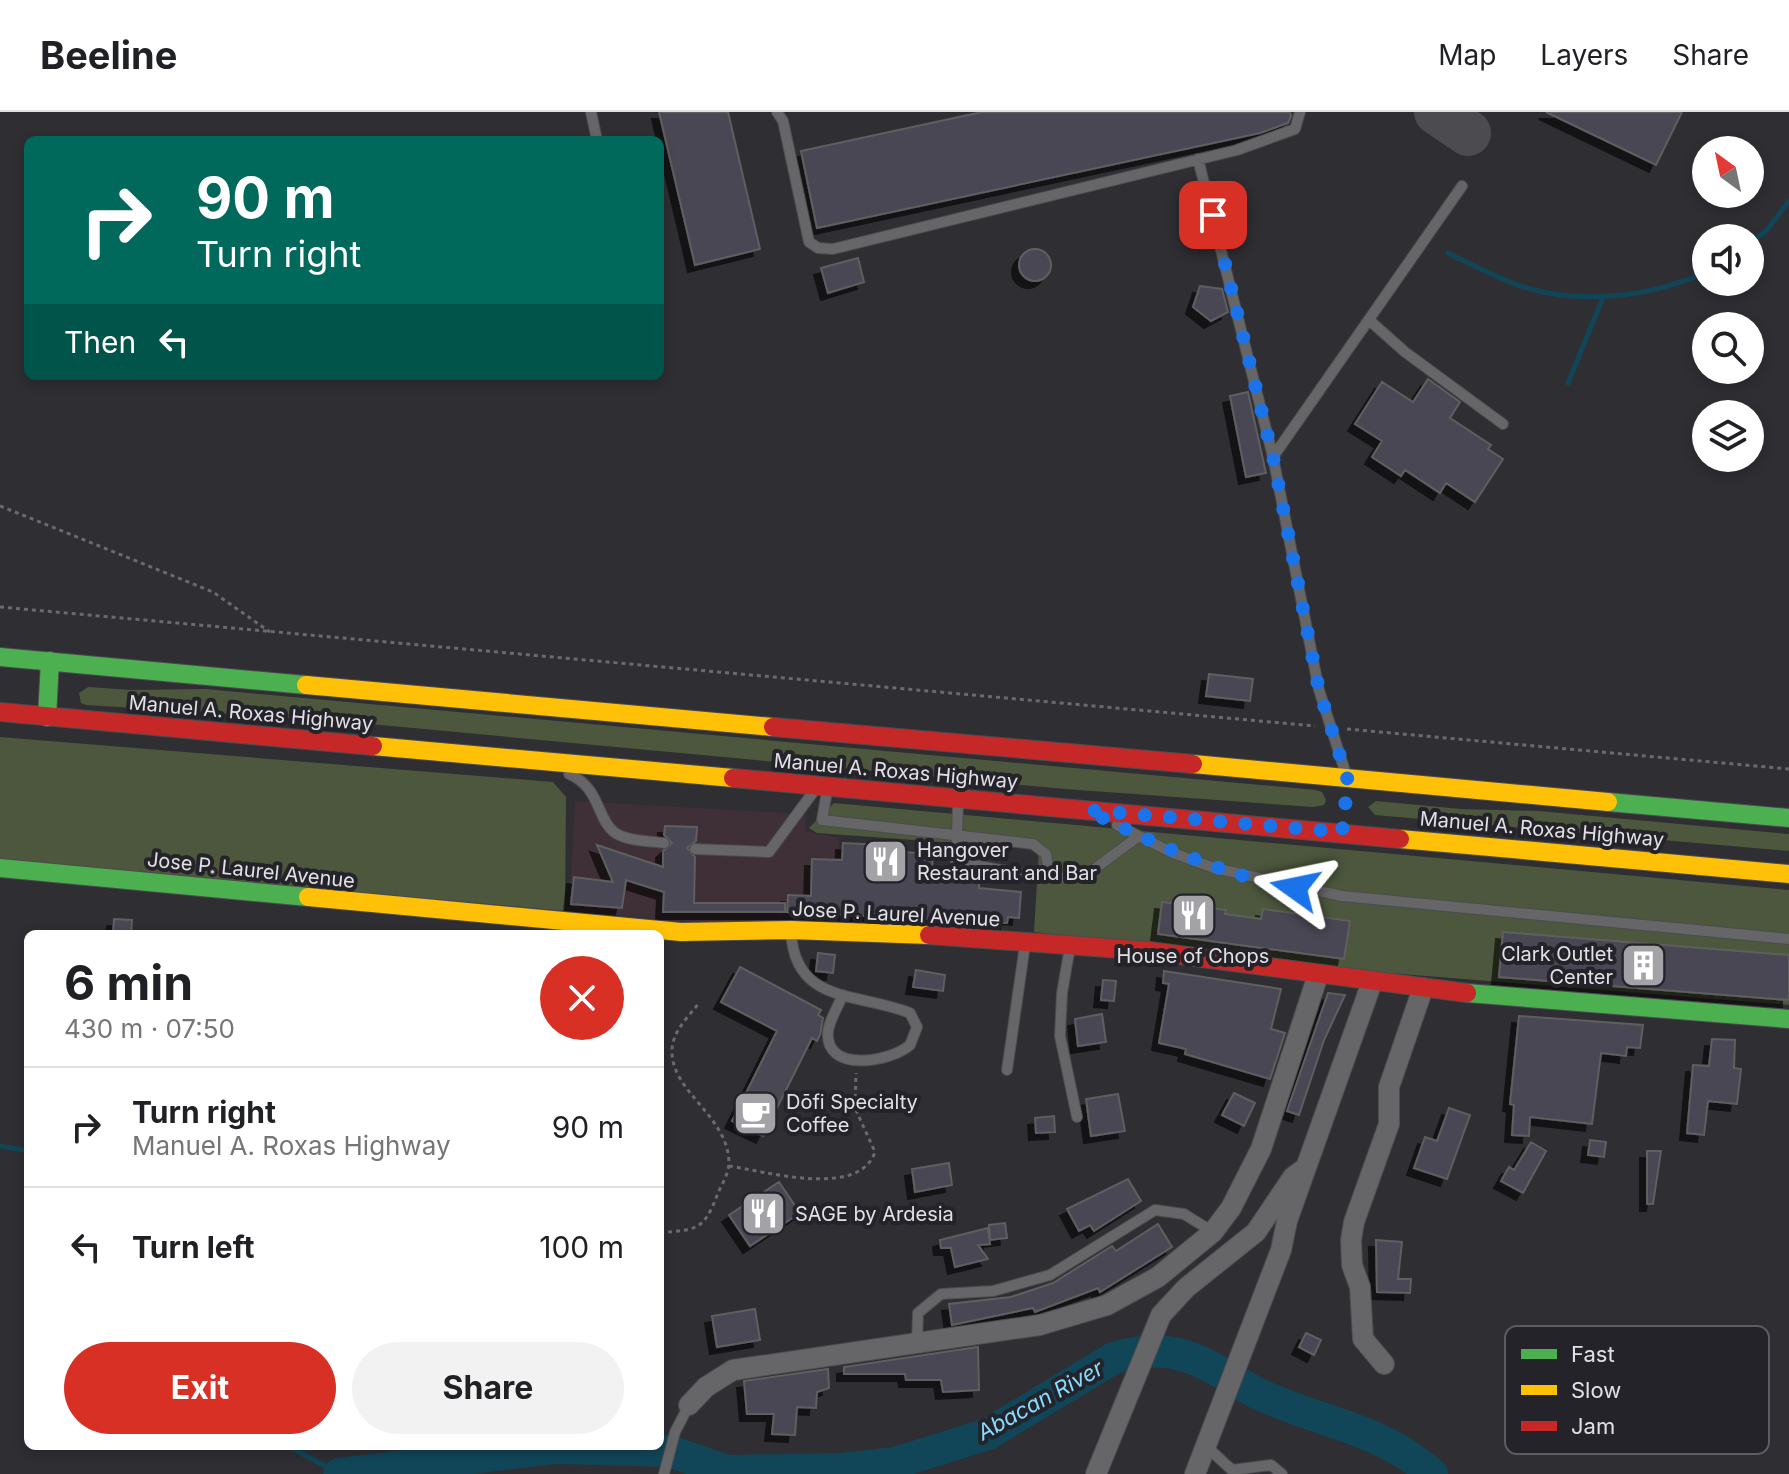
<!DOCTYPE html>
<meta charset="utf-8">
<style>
body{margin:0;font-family:Inter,sans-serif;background:#f2f2f2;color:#202124;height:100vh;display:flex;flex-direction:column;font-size:30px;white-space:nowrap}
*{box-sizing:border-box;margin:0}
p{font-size:26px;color:#757577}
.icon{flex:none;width:44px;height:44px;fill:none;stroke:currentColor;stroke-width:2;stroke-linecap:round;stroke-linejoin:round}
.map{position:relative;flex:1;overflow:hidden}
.panel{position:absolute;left:24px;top:818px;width:640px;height:520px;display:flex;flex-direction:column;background:#fff;border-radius:12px;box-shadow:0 4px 12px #0003}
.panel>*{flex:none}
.top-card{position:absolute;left:24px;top:24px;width:640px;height:244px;border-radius:12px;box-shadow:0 4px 12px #0003;background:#00695c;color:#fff;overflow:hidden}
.needle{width:52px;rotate:327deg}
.fabs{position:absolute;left:1692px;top:24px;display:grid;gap:16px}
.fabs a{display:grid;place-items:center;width:72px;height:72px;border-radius:50%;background:#fff;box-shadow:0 4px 12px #0003;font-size:40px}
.pin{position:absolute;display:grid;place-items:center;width:68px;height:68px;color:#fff;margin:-34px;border-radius:16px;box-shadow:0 4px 12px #0006}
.me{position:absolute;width:88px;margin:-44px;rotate:282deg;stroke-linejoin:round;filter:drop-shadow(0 0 6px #0008)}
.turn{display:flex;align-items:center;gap:28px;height:168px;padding:0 40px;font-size:36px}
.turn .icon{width:104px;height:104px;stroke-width:2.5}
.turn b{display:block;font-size:56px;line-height:68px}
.then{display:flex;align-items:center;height:76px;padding:0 40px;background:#0003;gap:16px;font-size:30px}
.round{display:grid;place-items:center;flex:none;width:84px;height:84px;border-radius:42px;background:#f2f2f2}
.head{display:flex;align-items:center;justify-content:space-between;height:136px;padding:0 40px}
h1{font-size:48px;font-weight:700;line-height:60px}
.button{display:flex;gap:16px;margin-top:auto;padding:16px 40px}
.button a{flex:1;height:92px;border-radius:48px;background:#d93025;color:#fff;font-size:32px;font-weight:700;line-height:92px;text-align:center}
.button a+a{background:#f2f2f2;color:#202124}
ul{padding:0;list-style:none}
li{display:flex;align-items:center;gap:24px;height:120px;padding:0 40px;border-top:2px solid #e0e0e0}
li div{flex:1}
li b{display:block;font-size:30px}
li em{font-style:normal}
header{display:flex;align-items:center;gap:48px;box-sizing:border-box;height:112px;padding:0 40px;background:#fff;border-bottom:2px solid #e0e0e0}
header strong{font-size:38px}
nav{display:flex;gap:44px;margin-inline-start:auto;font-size:28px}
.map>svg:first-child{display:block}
</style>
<header>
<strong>Beeline</strong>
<nav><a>Map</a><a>Layers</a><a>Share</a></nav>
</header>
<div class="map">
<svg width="1789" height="1362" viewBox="0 0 1789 1362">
<defs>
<filter id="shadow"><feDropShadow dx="-7" dy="7" stdDeviation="0" flood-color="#0009"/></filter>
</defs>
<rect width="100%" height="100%" fill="#2f2e33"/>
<path fill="#3f2f36" d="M575 689 806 702 805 719 839 726 837 809 710 812 569 799Z"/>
<path fill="#4d573d" d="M88 575 132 578 205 577 1316 678 1322 680 1326 688 1324 693 1313 695 1065 677 327 608 86 593 81 591 79 581Z
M0 625 553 670 566 685 565 799 0 747Z
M1376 689 1461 697 1539 699 1789 722V739L1375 703 1368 695Z
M834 691 1789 778V893L1351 858 1034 820 1039 737 817 721 809 716Z"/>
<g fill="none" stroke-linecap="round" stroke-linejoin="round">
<path stroke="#104658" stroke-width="5" d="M1750 131 1766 119 1789 89
M1448 141C1470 152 1492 163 1515 172 1575 194 1649 186 1706 160
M1568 271 1602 188
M0 1034 28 1039
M288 1334 340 1362"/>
<path stroke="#104658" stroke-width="32" d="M339 1362 555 1336 669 1339 727 1359 843 1357 895 1351 988 1322 1112 1247C1134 1239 1155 1237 1178 1242 1208 1249 1233 1270 1261 1283 1321 1311 1381 1316 1432 1362"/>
<path stroke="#4c4b4f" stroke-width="46" d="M1437 0 1468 21"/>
</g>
<path fill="#494752" stroke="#5e5e61" stroke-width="2" filter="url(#shadow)" d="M659 0H728L760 137 695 153Z
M982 0H1290L1291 4 1288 11 1260 21 817 116 801 39Z
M1546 0H1682L1656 53Z
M1019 153a16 16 0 1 1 32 0a16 16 0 1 1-32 0Z
M858 146 864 170 828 181 821 156Z
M1200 174 1222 177 1228 200 1211 209 1193 195Z
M1428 267 1460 290 1450 306 1491 333 1488 337 1503 347 1475 390 1446 371 1440 381 1405 358 1401 364 1372 345 1382 329 1355 312 1382 270 1413 290Z
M1248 280 1266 361 1246 365 1230 284Z
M1209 562 1253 567 1250 589 1206 584Z
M665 714 697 715 696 729 687 736 695 745 694 791H785V800H663L664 780 626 768 622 796 571 792 574 765 613 770 597 733 663 755V739L672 731 664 723Z
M843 731 903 734 902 740 933 742 932 759 980 763 979 776 1021 780 1019 806 1008 805 1007 811 787 800 788 783 811 784 812 747 842 748Z
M1162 790 1226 798 1225 802 1261 807 1263 797 1350 809 1344 847 1158 822Z
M114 807 132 808 131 822H113Z
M1503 820 1789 843V888L1499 865Z
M818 841 835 843 833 861 816 859Z
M740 855 821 898 818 903 823 906 820 923 817 929 812 926 763 1024 732 1009 777 919 721 890Z
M916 858 945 863 943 879 913 875Z
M1164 859 1281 877 1271 917 1285 921 1270 967 1185 942 1186 937 1159 931 1169 872 1163 871Z
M1103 868 1116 869 1114 889 1101 888Z
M1328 881 1345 883 1324 928 1299 1003 1287 999Z
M1102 902 1106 930 1078 934 1075 907Z
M1519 904 1643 913 1640 936 1627 935 1626 944 1601 941 1592 1012 1530 1005 1529 1024 1512 1023 1514 993 1510 992Z
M1712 927 1735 928 1734 956 1741 957 1737 992 1708 989 1704 1023 1687 1021 1693 953 1709 954Z
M1234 981 1255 991 1244 1014 1222 1003Z
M1118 982 1125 1019 1091 1024 1086 987Z
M1449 996 1470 1003 1447 1067 1414 1056 1425 1025 1437 1029Z
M1054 1004 1055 1020 1036 1021 1035 1006Z
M1590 1028 1606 1030 1604 1045 1588 1043Z
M1531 1030 1546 1039 1523 1081 1501 1069 1509 1055 1514 1058Z
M1647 1039H1661L1653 1092H1647Z
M949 1051 952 1073 915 1080 912 1057Z
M1128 1067 1141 1089 1094 1119 1090 1113 1079 1119 1067 1097Z
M779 1070 800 1101 750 1134 729 1103Z
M1005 1111 1007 1126 990 1128 989 1113Z
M1158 1112 1172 1135 1100 1180 1098 1176 1035 1200 1033 1196 952 1213 949 1192 1011 1185 1053 1171 1112 1134 1116 1139Z
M988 1116 990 1132 978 1133 988 1147 955 1155 951 1136H941L940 1128Z
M1376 1128 1402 1130 1398 1167H1411L1410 1181 1377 1180Z
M755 1197 760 1228 717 1235 712 1204Z
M1306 1221 1321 1228 1314 1243 1299 1235Z
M978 1235 979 1278 943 1280 941 1268H906L905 1262H844V1255Z
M828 1257 829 1276 817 1280 816 1296 797 1295 795 1323 772 1322 774 1302H747L744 1269Z"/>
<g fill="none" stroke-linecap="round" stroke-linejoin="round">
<defs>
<path id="lane" d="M591 0 597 28
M777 0 783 9 809 130 818 136 833 137 1237 38 1295 17 1300 0
M1198 47 1273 345
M1369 208 1405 240 1503 312
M1345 659 1319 578 1273 345 1462 74
M569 662C600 675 597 707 614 720 626 729 649 729 664 731
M827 679 822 708 1033 732 1046 742 1050 765
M958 692 956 750 1041 765 1082 766 1139 724
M1117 713 1173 741 1214 756 1342 784 1789 827
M695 737 769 740 814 679
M791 820C795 893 858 880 910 901L917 915 910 933C891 950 824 962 828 919 830 907 838 894 843 883
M1070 835 1062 881 1060 924 1077 1005
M1007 958 1025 833
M917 1231 918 1201 941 1182 993 1179 1050 1163 1155 1098 1184 1102 1213 1120
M1207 1335 1234 1360
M1232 1358 1271 1353 1282 1362
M664 1362 675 1320 689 1293"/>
<path id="street" d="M1384 1252 1363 1227 1360 1175 1352 1153 1351 1128 1354 1110 1389 1012V975L1423 876
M689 1293 706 1275 733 1258 1040 1213 1107 1193 1158 1165 1213 1120 1231 1096 1261 1037 1318 863
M1096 1362 1161 1203 1186 1176 1256 1120 1293 1065 1304 1057
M1195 1362 1281 1138 1287 1109 1372 870"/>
<path id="fast" d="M0 545 306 573
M47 605 50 549
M1608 690 1789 706
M0 756 308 785
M1467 881 1789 907"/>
<path id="slow" d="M306 573 773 615
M373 634 733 666
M1193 652 1608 690
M1400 727 1789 762
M308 785 681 820 791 818 929 823"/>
<path id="jam" d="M0 600 373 634
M773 615 1193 652
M733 666 1400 727
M929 823 1149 839 1467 881"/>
</defs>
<use href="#lane" stroke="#4c4b4f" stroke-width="12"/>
<use href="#street" stroke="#4c4b4f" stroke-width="22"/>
<use href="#fast" stroke="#4c4b4f" stroke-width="20"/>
<use href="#slow" stroke="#4c4b4f" stroke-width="20"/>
<use href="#jam" stroke="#4c4b4f" stroke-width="20"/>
<path stroke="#6b6a6e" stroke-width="3" stroke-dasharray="4 4" stroke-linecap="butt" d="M0 394 213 480 270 520
M0 495 1315 614
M1347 617 1789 657
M729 1054C764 1059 859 1087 875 1040L855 996 856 961
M660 1121C694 1117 703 1120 716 1086 720 1075 728 1064 729 1052 729 1004 671 980 672 939 672 920 688 905 699 891"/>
<use href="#lane" stroke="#666669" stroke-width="10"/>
<use href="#street" stroke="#666669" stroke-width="20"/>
<use href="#fast" stroke="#4caf50" stroke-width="18"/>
<use href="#slow" stroke="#ffc107" stroke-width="18"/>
<use href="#jam" stroke="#c62828" stroke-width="18"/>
</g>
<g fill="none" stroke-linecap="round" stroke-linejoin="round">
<path stroke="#1a73e8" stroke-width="14" stroke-dasharray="0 25.2" d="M1213 103 1273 345 1319 578 1348 669 1342 720 1087 698C1155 732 1219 762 1295 776"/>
</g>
<defs>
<symbol id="restaurant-square" viewBox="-11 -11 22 22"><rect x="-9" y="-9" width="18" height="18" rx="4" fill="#a3a2a7" stroke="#24232a"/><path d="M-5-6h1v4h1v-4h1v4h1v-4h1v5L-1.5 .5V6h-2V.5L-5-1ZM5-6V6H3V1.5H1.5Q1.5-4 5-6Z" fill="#fff"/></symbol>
<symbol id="building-square" viewBox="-11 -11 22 22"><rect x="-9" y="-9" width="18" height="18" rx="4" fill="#a3a2a7" stroke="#24232a"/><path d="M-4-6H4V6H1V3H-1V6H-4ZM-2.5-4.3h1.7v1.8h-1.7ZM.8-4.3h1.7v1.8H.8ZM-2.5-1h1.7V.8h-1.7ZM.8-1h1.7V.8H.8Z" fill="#fff"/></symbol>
<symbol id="cafe-square" viewBox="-11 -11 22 22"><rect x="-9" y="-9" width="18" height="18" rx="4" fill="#a3a2a7" stroke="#24232a"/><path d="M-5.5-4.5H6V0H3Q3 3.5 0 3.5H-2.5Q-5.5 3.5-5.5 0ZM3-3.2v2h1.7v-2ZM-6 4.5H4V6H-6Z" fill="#fff"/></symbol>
</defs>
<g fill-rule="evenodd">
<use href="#restaurant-square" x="860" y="724" width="51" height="51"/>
<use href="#restaurant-square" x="1168" y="778" width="51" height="51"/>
<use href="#building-square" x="1618" y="828" width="51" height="51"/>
<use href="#cafe-square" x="730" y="976" width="51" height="51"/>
<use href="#restaurant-square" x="738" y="1076" width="51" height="51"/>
</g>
<g text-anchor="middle" stroke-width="8" stroke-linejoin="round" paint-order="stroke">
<g font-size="20" fill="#e1e1e5" stroke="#24232a">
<text transform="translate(251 601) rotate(5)" y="7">Manuel A. Roxas Highway</text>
<text transform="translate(896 659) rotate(5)" y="7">Manuel A. Roxas Highway</text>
<text transform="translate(1542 717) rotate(5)" y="7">Manuel A. Roxas Highway</text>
<text transform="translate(251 758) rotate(6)" y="7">Jose P. Laurel Avenue</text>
<text transform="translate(896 802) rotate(3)" y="7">Jose P. Laurel Avenue</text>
</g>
<g font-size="20" fill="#e1e1e5" stroke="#24232a" text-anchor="start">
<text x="917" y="745">Hangover<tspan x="917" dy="23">Restaurant and Bar</tspan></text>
<text x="1613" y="849" text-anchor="end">Clark Outlet<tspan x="1613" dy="23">Center</tspan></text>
<text x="1193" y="851" text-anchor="middle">House of Chops</text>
<text x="786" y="997">Dōfi Specialty<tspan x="786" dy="23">Coffee</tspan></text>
<text x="795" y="1109">SAGE by Ardesia</text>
</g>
<g font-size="22" font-style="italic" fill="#86dbff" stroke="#24232a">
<text transform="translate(1040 1288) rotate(-29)" y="8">Abacan River</text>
</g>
</g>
<rect x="1505" y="1214" width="264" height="128" rx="12" fill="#24232a" stroke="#5d5c62" stroke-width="2"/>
<rect x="1521" y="1237" width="36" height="10" fill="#4caf50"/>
<rect x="1521" y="1273" width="36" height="10" fill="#ffc107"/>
<rect x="1521" y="1309" width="36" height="10" fill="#c62828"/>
<g font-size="22" fill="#e1e1e5">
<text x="1571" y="1250">Fast</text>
<text x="1571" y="1286">Slow</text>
<text x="1571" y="1322">Jam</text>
</g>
</svg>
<div class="fabs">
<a><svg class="needle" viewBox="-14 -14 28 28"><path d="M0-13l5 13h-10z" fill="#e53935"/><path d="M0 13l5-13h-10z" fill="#757577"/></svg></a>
<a><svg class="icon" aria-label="sound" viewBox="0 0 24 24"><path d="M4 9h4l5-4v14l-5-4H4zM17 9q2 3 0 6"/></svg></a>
<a><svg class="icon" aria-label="search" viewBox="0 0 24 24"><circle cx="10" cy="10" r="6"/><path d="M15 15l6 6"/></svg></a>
<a><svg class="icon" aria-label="layers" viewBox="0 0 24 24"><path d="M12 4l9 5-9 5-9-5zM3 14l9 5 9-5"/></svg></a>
</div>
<div class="pin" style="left:1213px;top:103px;background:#d93025"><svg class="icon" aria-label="arrive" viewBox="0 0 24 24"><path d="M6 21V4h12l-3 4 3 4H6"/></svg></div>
<svg class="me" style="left:1295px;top:776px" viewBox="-20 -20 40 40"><path d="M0-17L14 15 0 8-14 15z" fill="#1a73e8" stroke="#fff" stroke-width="4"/></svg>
<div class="top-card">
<div class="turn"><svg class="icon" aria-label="right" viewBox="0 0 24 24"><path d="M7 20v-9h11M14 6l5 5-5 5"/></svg><div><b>90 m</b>Turn right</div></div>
<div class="then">Then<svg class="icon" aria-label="left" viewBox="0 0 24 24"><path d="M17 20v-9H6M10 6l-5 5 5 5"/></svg></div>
</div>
<section class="panel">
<div class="head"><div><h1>6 min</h1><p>430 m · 07:50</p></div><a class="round" style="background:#d93025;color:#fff"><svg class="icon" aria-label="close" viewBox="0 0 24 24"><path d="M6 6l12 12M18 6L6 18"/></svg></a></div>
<ul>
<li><svg class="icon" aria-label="right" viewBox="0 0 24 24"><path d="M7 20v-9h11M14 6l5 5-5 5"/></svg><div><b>Turn right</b><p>Manuel A. Roxas Highway</p></div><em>90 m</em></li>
<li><svg class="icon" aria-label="left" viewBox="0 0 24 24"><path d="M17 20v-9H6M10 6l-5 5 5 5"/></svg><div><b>Turn left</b></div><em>100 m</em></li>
</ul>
<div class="button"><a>Exit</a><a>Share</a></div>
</section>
</div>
